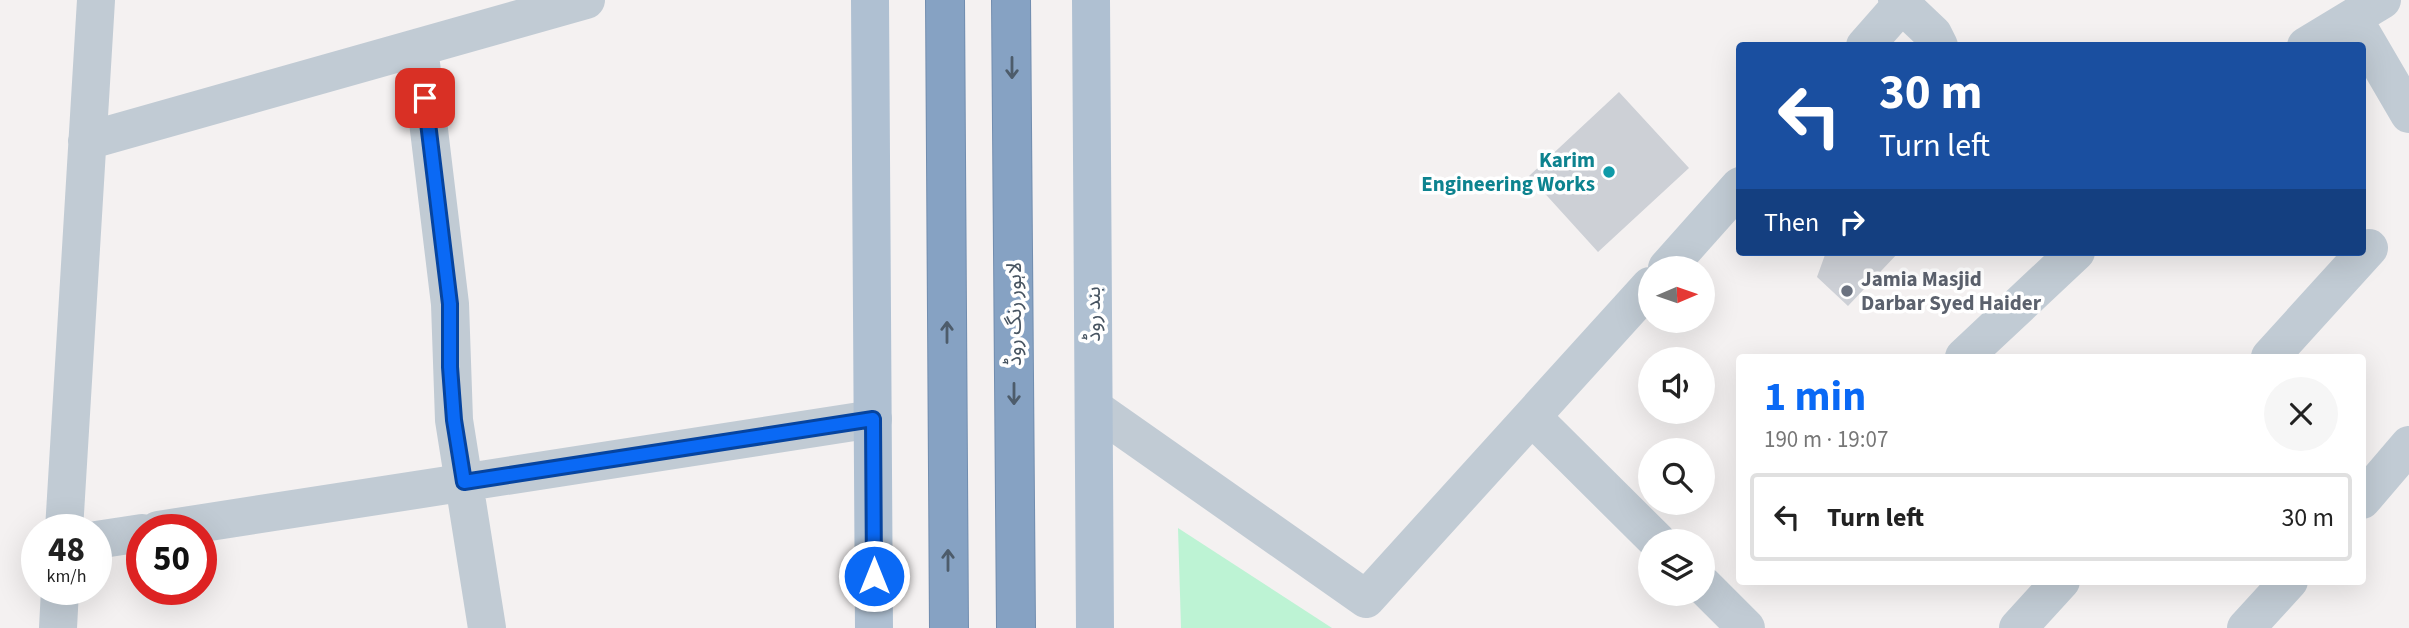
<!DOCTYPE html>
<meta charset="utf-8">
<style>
body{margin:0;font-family:"Source Sans 3","Noto Sans Arabic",sans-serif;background:#f6f6f6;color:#222;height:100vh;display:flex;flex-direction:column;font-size:26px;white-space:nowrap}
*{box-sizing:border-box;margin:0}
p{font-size:23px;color:#767676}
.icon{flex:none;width:38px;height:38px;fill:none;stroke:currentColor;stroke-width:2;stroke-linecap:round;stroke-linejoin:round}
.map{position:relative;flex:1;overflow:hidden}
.sheet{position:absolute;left:1736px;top:354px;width:630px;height:231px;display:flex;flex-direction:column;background:#fff;border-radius:7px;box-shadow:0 7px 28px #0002}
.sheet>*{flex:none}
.hud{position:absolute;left:1736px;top:42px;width:630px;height:214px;border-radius:7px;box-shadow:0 7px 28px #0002;background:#1a4fa0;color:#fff;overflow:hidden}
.needle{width:46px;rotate:88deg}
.controls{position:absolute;left:1638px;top:256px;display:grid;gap:14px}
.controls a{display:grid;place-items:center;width:77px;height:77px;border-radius:50%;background:#fff;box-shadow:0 7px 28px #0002;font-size:35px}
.speed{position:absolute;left:21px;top:514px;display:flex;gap:14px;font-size:35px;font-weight:700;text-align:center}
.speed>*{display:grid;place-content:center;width:91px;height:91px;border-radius:50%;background:#fff;box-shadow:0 7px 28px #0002;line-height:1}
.speed small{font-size:18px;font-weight:400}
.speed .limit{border:10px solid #d22;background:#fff;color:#111}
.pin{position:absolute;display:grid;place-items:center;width:60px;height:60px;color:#fff;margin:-30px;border-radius:14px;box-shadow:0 4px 10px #0006}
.me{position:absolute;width:77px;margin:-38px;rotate:0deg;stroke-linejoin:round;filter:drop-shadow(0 0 5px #0008)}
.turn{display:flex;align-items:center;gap:24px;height:147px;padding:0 28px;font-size:32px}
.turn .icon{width:91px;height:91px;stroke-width:2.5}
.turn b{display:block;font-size:49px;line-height:60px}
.then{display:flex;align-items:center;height:66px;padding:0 28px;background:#0003;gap:14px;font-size:26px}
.round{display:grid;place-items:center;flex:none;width:74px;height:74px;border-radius:37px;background:#f6f6f6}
.overview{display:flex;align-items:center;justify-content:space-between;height:119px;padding:0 28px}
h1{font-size:42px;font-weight:700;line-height:52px;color:#0a69f5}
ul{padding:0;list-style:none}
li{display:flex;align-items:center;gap:21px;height:88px;margin:0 14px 10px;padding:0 14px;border:4px solid #e0e0e0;border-radius:7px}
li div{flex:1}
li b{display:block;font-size:26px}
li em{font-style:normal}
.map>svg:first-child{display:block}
</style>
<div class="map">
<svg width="2409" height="628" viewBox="0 0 2409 628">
<rect width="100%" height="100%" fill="#f4f1f1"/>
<path fill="#bdf3d4" d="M1178 528 1332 628H1181Z"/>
<path fill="#cdd0d6" d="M1619 92 1689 168 1598 252 1529 176Z
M1826 252H1899L1848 306 1817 277Z"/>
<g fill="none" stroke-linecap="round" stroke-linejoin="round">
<defs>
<path id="highway" d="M945 0 949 628
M1011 0 1016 628"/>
</defs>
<use href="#highway" stroke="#718daf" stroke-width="40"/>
<path stroke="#c1cbd4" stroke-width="38" d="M1897 0 1933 34 1939 46
M2353 18 2409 114
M1865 46 1902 4
M2306 46 2382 0
M419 47 450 304 454 420 487 628
M87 141 586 0
M1667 268 1740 186
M1964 357 2076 252
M2270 357 2369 248
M1094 408 1366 599 1650 286
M1533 418 1657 541
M2362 500 2409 445
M64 530 96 0
M158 530 873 419
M96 540 142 533
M1703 585 1746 628
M58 628 60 590
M2018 628 2061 581
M2246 628 2289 581"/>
<path stroke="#afc0d2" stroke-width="38" d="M870 0 874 628
M1091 0 1095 628"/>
<use href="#highway" stroke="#86a2c3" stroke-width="38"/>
</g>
<defs><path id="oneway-shaft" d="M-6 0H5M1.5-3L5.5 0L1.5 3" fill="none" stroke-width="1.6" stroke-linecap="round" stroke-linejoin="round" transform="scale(1.75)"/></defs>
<g stroke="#4d5c6b">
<use href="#oneway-shaft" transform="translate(1012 68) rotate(90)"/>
<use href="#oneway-shaft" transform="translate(947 332) rotate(-90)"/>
<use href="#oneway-shaft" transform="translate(1014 394) rotate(90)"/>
<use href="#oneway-shaft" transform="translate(948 560) rotate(-90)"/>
</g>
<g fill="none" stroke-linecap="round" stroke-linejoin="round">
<defs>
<path id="route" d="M425 98 450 304V367L454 420 464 482 873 419 874 576"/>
</defs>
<use href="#route" stroke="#06449f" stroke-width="18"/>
<use href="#route" stroke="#0a69f5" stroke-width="12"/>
</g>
<circle fill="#0f9aa8" stroke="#fff" stroke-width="2.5" cx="1609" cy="172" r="7"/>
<circle fill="#6b7280" stroke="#fff" stroke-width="2.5" cx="1847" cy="291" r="7"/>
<g text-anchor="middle" stroke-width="7" stroke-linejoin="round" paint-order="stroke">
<g font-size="21" font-weight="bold" fill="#0d838f" stroke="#fff" text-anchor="end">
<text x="1595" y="167">Karim<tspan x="1595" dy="24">Engineering Works</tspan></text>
</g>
<g font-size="21" font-weight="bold" fill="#5b616d" stroke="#fff" text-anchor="start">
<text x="1861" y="286">Jamia Masjid<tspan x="1861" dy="24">Darbar Syed Haider</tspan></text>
</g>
<g font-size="21" fill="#475461" stroke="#fff">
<text transform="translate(1014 314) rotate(-90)" y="7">لاہور رنگ روڈ</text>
<text transform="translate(1093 314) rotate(-90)" y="7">بند روڈ</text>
</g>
</g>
</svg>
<div class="controls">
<a><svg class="needle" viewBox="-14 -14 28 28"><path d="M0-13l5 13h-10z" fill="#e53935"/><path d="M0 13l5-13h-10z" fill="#767676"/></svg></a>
<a><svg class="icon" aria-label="sound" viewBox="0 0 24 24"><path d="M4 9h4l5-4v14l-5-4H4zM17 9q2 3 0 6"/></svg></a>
<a><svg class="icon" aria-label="search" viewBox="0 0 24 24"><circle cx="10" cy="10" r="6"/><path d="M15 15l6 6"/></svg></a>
<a><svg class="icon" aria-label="layers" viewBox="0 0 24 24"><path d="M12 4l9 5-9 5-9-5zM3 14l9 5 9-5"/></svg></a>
</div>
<div class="speed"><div>48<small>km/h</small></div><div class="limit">50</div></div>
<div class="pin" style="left:425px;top:98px;background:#d93025"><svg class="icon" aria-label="arrive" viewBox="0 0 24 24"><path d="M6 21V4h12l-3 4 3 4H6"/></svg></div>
<svg class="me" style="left:874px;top:576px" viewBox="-20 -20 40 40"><circle r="17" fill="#0a69f5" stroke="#fff" stroke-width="3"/><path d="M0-11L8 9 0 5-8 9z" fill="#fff"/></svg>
<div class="hud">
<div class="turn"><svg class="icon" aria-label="left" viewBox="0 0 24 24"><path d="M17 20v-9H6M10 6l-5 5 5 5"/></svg><div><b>30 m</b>Turn left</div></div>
<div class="then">Then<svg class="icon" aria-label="right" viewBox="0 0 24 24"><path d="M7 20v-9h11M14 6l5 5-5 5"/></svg></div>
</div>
<section class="sheet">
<div class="overview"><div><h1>1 min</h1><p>190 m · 19:07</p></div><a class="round"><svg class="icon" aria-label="close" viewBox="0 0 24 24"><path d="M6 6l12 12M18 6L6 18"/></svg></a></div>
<ul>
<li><svg class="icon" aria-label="left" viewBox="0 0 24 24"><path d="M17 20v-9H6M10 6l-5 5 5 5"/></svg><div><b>Turn left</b></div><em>30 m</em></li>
</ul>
</section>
</div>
